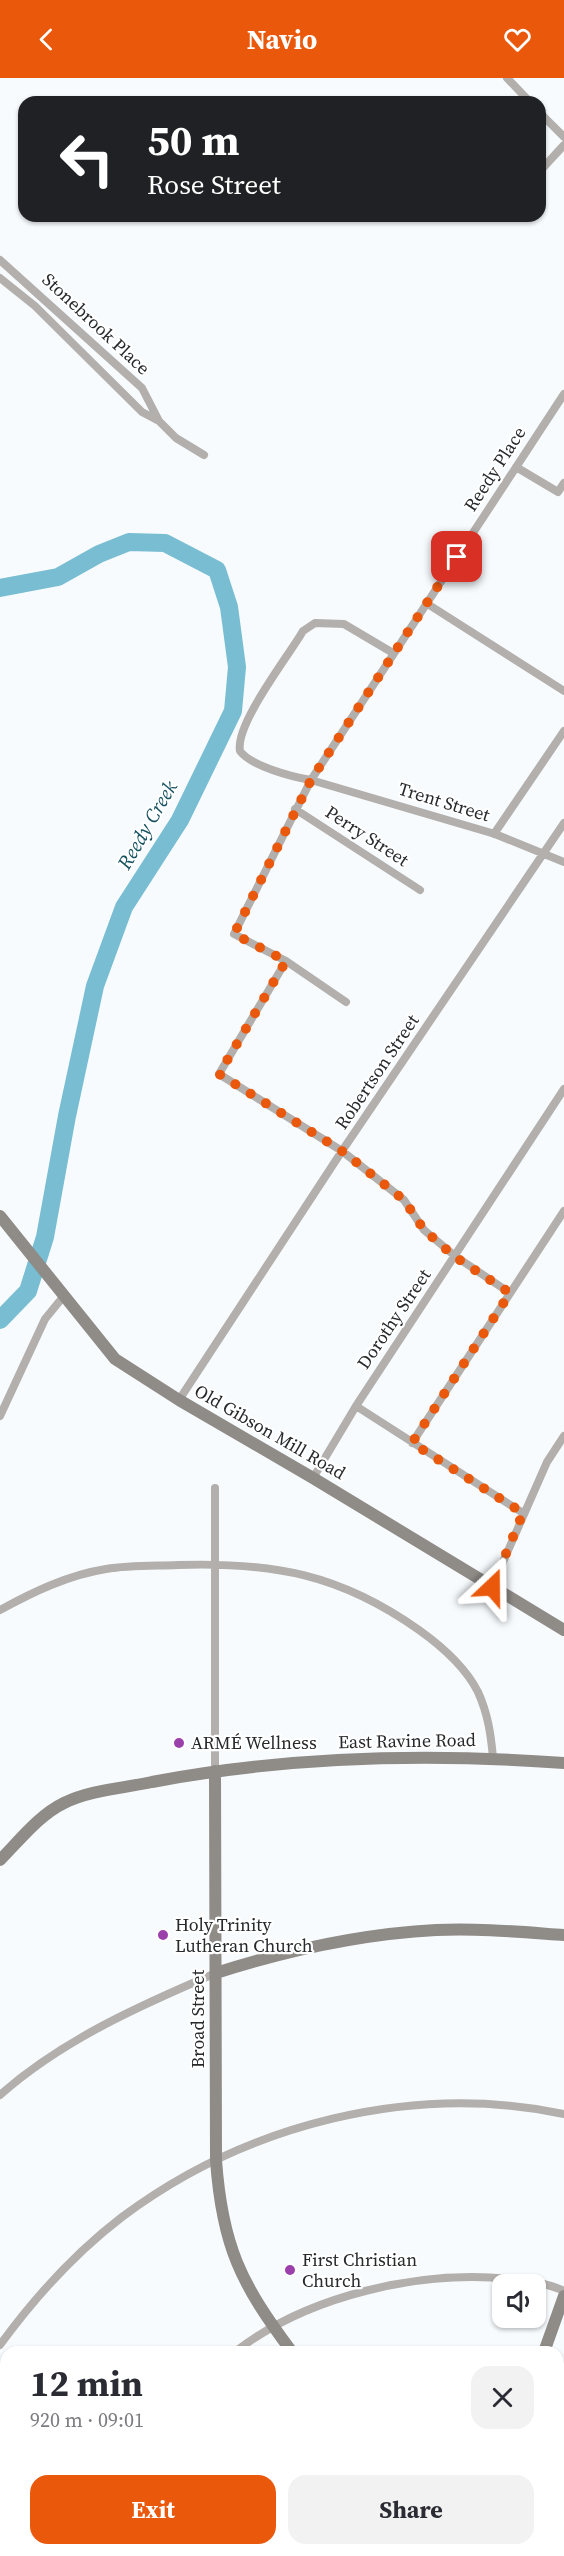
<!DOCTYPE html>
<meta charset="utf-8">
<style>
body{margin:0;font-family:"Source Serif 4",serif;background:#f2f2f3;color:#2b2b33;height:100vh;display:flex;flex-direction:column;font-size:22px;white-space:nowrap}
*{box-sizing:border-box;margin:0}
p{font-size:20px;color:#7c7c81}
.icon{flex:none;width:33px;height:33px;fill:none;stroke:currentColor;stroke-width:2;stroke-linecap:round;stroke-linejoin:round}
.map{position:relative;flex:1;overflow:hidden}
.sheet{position:absolute;left:0px;top:2268px;width:564px;height:210px;display:flex;flex-direction:column;background:#fff;border-radius:18px 18px 0 0;box-shadow:0 2px 4px #0004}
.sheet>*{flex:none}
.hud{position:absolute;left:18px;top:18px;width:528px;height:126px;border-radius:18px;box-shadow:0 2px 4px #0004;background:#202124;color:#fff;overflow:hidden}
.fabs{position:absolute;left:492px;top:2196px;display:grid;gap:12px}
.fabs a{display:grid;place-items:center;width:54px;height:54px;border-radius:12px;background:#fff;box-shadow:0 2px 4px #0004;font-size:30px}
.pin{position:absolute;display:grid;place-items:center;width:51px;height:51px;color:#fff;margin:-26px;border-radius:12px;box-shadow:0 3px 9px #0006}
.me{position:absolute;width:66px;margin:-33px;rotate:23deg;stroke-linejoin:round;filter:drop-shadow(0 0 4px #0008)}
.turn{display:flex;align-items:center;gap:21px;height:126px;padding:0 30px;font-size:27px}
.turn .icon{width:78px;height:78px;stroke-width:2.5}
.turn b{display:block;font-size:42px;line-height:51px}
.round{display:grid;place-items:center;flex:none;width:63px;height:63px;border-radius:18px;background:#f2f2f3}
.summary{display:flex;align-items:center;justify-content:space-between;height:102px;padding:0 30px}
h1{font-size:36px;font-weight:700;line-height:45px}
.cta{display:flex;gap:12px;margin-top:auto;padding:12px 30px}
.cta a{flex:1;height:69px;border-radius:18px;background:#ea580c;color:#fff;font-size:24px;font-weight:700;line-height:69px;text-align:center}
.cta a+a{background:#f2f2f3;color:#2b2b33}
header{display:flex;justify-content:space-between;align-items:center;height:78px;padding:0 30px;background:#ea580c;color:#fff;font-size:27px;font-weight:700}
.map>svg:first-child{display:block}
</style>
<header><svg class="icon" aria-label="back" viewBox="0 0 24 24"><path d="M15 5l-7 7 7 7"/></svg>Navio<svg class="icon" aria-label="heart" viewBox="0 0 24 24"><path d="M12 20l-8-8c-3-5 5-10 8-4 3-6 11-1 8 4z"/></svg></header>
<div class="map">
<svg width="564" height="2478" viewBox="0 0 564 2478">
<rect width="100%" height="100%" fill="#f7fbfe"/>
<g fill="none" stroke-linecap="round" stroke-linejoin="round">
<path stroke="#78bdd2" stroke-width="18" d="M0 510 58 499 99 476 129 464 165 465 217 492 229 529 237 589 233 633 180 742 124 829 95 908 67 1038 45 1159 28 1213 0 1242"/>
<path stroke="#b2afac" stroke-width="8" d="M507 0 530 24
M540 35 564 59
M540 93 564 67
M0 182 142 310 159 343 176 360 204 377
M0 200 35 228 142 334 159 343
M516 389 558 414 564 405
M426 525 564 613
M393 575 344 546 315 545 303 553C288 579 235 646 240 673 251 688 292 699 311 702L495 756 564 784
M295 731 420 812
M494 756 564 653
M286 883 219 996 342 1073 404 1122 424 1152 455 1178 510 1215
M346 924 286 883 234 856 311 702 564 316
M179 1322 342 1073 564 745
M356 1328 523 1435
M0 1338 45 1241 63 1219
M412 1365 564 1133
M313 1400 356 1328 564 1011
M215 1410V1693
M492 1509 547 1384 564 1358
M0 1532C33 1514 68 1497 106 1491 130 1487 154 1488 178 1487 273 1484 340 1496 419 1552 440 1567 466 1590 478 1614 488 1636 491 1657 493 1680
M0 2017C62 1962 141 1927 216 1895
M0 2267C35 2219 75 2175 122 2139 246 2046 412 2004 564 2036
M235 2274C308 2217 420 2192 510 2201 529 2203 547 2205 564 2213
M0 2460 6 2461
M125 2472 197 2478
M87 2478 89 2472
M368 2478 370 2472"/>
<path stroke="#8f8b87" stroke-width="12" d="M0 1138 115 1281 179 1322 313 1400 564 1552
M215 1693 216 2082C222 2168 241 2206 292 2274
M0 1782C19 1763 39 1737 64 1725 90 1712 124 1710 152 1704 289 1678 426 1675 564 1685
M216 1895C288 1872 360 1856 436 1852 478 1850 521 1854 564 1857
M544 2274 564 2218
M558 2464 564 2462
M439 2472 443 2478
M472 2478 474 2472
M524 2478 539 2472"/>
</g>
<g fill="none" stroke-linecap="round" stroke-linejoin="round">
<path stroke="#ea580c" stroke-width="10" stroke-dasharray="0 18" d="M457 479 311 702 234 856 286 883 219 996 342 1073 404 1122 424 1152 455 1179 510 1215 412 1365 523 1435 492 1509"/>
</g>
<g fill="#9b40ab" stroke="#fff" stroke-width="2">
<circle cx="179" cy="1665" r="6"/>
<circle cx="163" cy="1857" r="6"/>
<circle cx="290" cy="2192" r="6"/>
</g>
<g text-anchor="middle" stroke-width="4.5" stroke-linejoin="round" paint-order="stroke">
<g font-size="18" fill="#27292b" stroke="#fff">
<text transform="translate(96 246) rotate(43)" y="6">Stonebrook Place</text>
<text transform="translate(495 391) rotate(-57)" y="6">Reedy Place</text>
<text transform="translate(444 724) rotate(17)" y="6">Trent Street</text>
<text transform="translate(367 758) rotate(33)" y="6">Perry Street</text>
<text transform="translate(377 994) rotate(-56)" y="6">Robertson Street</text>
<text transform="translate(394 1241) rotate(-56)" y="6">Dorothy Street</text>
<text transform="translate(270 1354) rotate(30)" y="6">Old Gibson Mill Road</text>
<text transform="translate(407 1663) rotate(-1)" y="6">East Ravine Road</text>
<text transform="translate(198 1941) rotate(-90)" y="6">Broad Street</text>
</g>
<g font-size="18" fill="#27292b" stroke="#fff" text-anchor="start">
<text x="191" y="1671">ARMÉ Wellness</text>
<text x="175" y="1853">Holy Trinity<tspan x="175" dy="21">Lutheran Church</tspan></text>
<text x="302" y="2188">First Christian<tspan x="302" dy="21">Church</tspan></text>
</g>
<g font-size="20" font-style="italic" fill="#175261" stroke="#fff">
<text transform="translate(147 747) rotate(-60)" y="7">Reedy Creek</text>
</g>
</g>
</svg>
<div class="fabs">
<a><svg class="icon" aria-label="sound" viewBox="0 0 24 24"><path d="M4 9h4l5-4v14l-5-4H4zM17 9q2 3 0 6"/></svg></a>
</div>
<div class="pin" style="left:457px;top:479px;background:#d93025"><svg class="icon" aria-label="arrive" viewBox="0 0 24 24"><path d="M6 21V4h12l-3 4 3 4H6"/></svg></div>
<svg class="me" style="left:492px;top:1509px" viewBox="-20 -20 40 40"><path d="M0-17L14 15 0 8-14 15z" fill="#ea580c" stroke="#fff" stroke-width="4"/></svg>
<div class="hud">
<div class="turn"><svg class="icon" aria-label="left" viewBox="0 0 24 24"><path d="M17 20v-9H6M10 6l-5 5 5 5"/></svg><div><b>50 m</b>Rose Street</div></div>
</div>
<section class="sheet">
<div class="summary"><div><h1>12 min</h1><p>920 m · 09:01</p></div><a class="round"><svg class="icon" aria-label="close" viewBox="0 0 24 24"><path d="M6 6l12 12M18 6L6 18"/></svg></a></div>
<div class="cta"><a>Exit</a><a>Share</a></div>
</section>
</div>
